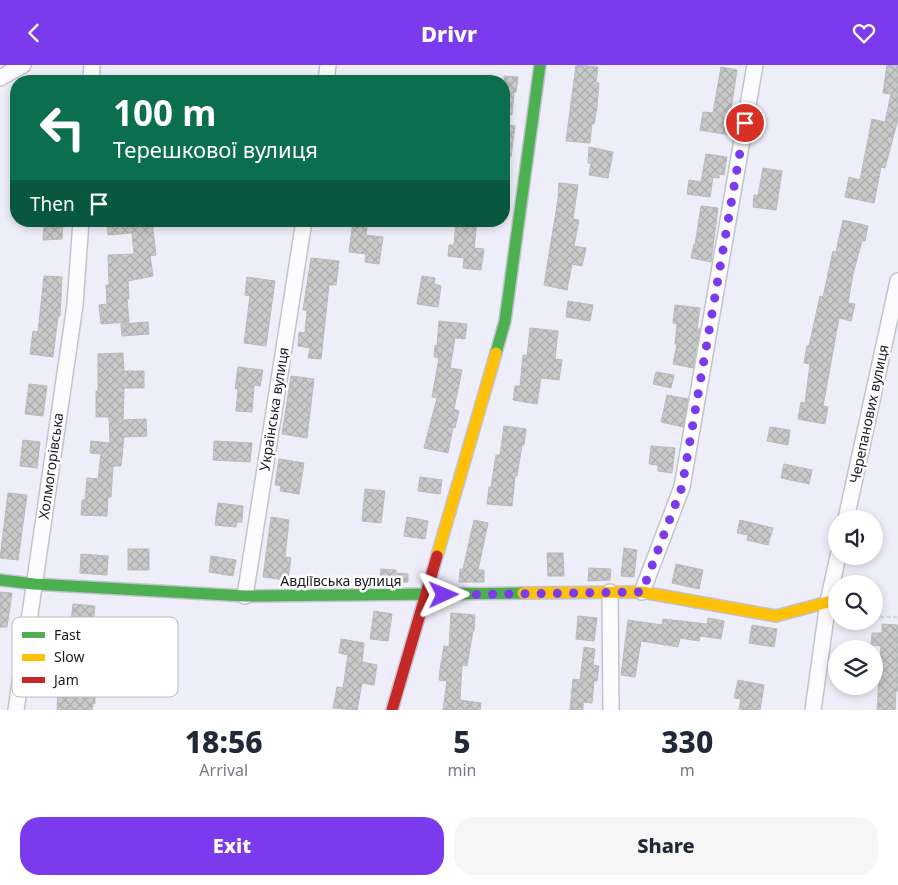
<!DOCTYPE html>
<meta charset="utf-8">
<style>
body{margin:0;font-family:"Noto Sans",sans-serif;background:#f6f6f7;color:#1f2937;height:100vh;display:flex;flex-direction:column;font-size:19px;white-space:nowrap}
*{box-sizing:border-box;margin:0}
p{font-size:16px;color:#747a83}
.icon{flex:none;width:28px;height:28px;fill:none;stroke:currentColor;stroke-width:2;stroke-linecap:round;stroke-linejoin:round}
.map{position:relative;height:645px;overflow:hidden}
.side{display:flex;flex-direction:column;background:#fff;flex:1}
.side>*{flex:none}
.hud{position:absolute;left:10px;top:10px;width:500px;height:152px;border-radius:20px;box-shadow:0 2px 8px #0003;background:#0b6e4f;color:#fff;overflow:hidden}
.tools{position:absolute;left:828px;top:445px;display:grid;gap:10px}
.tools a{display:grid;place-items:center;width:55px;height:55px;border-radius:50%;background:#fff;box-shadow:0 2px 8px #0003;font-size:25px}
.pin{position:absolute;display:grid;place-items:center;width:42px;height:42px;color:#fff;margin:-21px;border:2px solid #fff;border-radius:50%;box-shadow:0 1px 5px #0007}
.me{position:absolute;width:55px;margin:-28px;rotate:89deg;stroke-linejoin:round;filter:drop-shadow(0 0 4px #0008)}
.turn{display:flex;align-items:center;gap:18px;height:105px;padding:0 20px;font-size:22px}
.turn .icon{width:65px;height:65px;stroke-width:2.5}
.turn b{display:block;font-size:35px;line-height:42px}
.then{display:flex;align-items:center;height:48px;padding:0 20px;background:#0003;gap:10px;font-size:19px}
.eta{display:flex;justify-content:space-evenly;align-items:center;height:85px;text-align:center}
.eta b{font-size:30px;font-weight:800;line-height:35px}
.cta{display:flex;gap:10px;margin-top:auto;padding:10px 20px}
.cta a{flex:1;height:58px;border-radius:20px;background:#7c3aed;color:#fff;font-size:20px;font-weight:800;line-height:58px;text-align:center}
.cta a+a{background:#f6f6f7;color:#1f2937}
header{display:flex;justify-content:space-between;align-items:center;height:65px;padding:0 20px;background:#7c3aed;color:#fff;font-size:22px;font-weight:800}
.map>svg:first-child{display:block}
</style>
<header><svg class="icon" aria-label="back" viewBox="0 0 24 24"><path d="M15 5l-7 7 7 7"/></svg>Drivr<svg class="icon" aria-label="heart" viewBox="0 0 24 24"><path d="M12 20l-8-8c-3-5 5-10 8-4 3-6 11-1 8 4z"/></svg></header>
<div class="map">
<svg width="898" height="645" viewBox="0 0 898 645">
<defs>
<pattern id="building-cross-hatch" width="8" height="8" patternUnits="userSpaceOnUse" patternTransform="scale(1.25)"><rect width="8" height="8" fill="#c8c9c8"/><path d="M0 0l8 8M0 8l8-8" fill="none" stroke="#abacac"/></pattern>
</defs>
<rect width="100%" height="100%" fill="#eeeefa"/>
<path fill="url(#building-cross-hatch)" stroke="#b9baba" d="M576 0 598 2 596 17 599 18 597 42 594 59 592 58 590 78 566 76Z
M887 0H898V54L885 103 881 102 874 138 845 132 849 112 860 115 872 54 885 57 891 29 883 28Z
M721 2 737 5 730 51 733 52 730 70 700 65 703 47 713 48Z
M504 11 518 12 516 27H514L512 50H504Z
M504 59 515 61 511 92H504Z
M589 82 613 87 608 113 589 110 591 98H588Z
M706 89 727 92 724 110 719 109V113L713 112 710 132 687 129 689 115 701 117Z
M763 103 782 106 776 145 753 142 754 130H758Z
M559 118 578 120 573 154 579 155 574 181 586 183 582 201 572 199 567 225 544 220 558 134Z
M701 141 718 143 711 197 691 193 694 179 695 180Z
M843 155 868 161 865 176H862L853 209 848 238 855 239 851 256 839 253 823 341 828 342 825 359 798 354 801 337 805 338 810 299 804 298 807 281H809L820 231 823 232 833 186 836 187Z
M44 156H63L62 174 43 175Z
M107 156H152L156 190 150 191 153 211 128 216 129 234H127L129 257 101 259 99 240 107 239 106 220H109L108 190 134 189 132 168 108 170Z
M353 156H368L366 170 383 172 379 199 365 197 366 189 349 187Z
M456 156H477L474 183 484 184 481 205 463 203 464 193 448 191 449 180H454Z
M311 193 339 196 336 220H329L321 294 308 293 310 283 298 281 299 267 305 268 307 245H303Z
M44 211 62 212 60 251H58L53 292 30 289 33 266 38 267Z
M422 211 435 213 434 219 441 221 438 242 417 239Z
M247 212 275 216 266 281 244 278 250 231 245 230Z
M568 236 593 240 590 256 566 252Z
M675 240 700 243 697 264H700L693 303 673 299 677 279H675L677 259 673 258Z
M439 256 467 259 465 274 455 273 450 303 462 305 454 344 459 346 455 363 453 362 448 388 424 383 437 333 432 332 439 293 434 292 435 280 437 281Z
M148 257 149 269 122 271 121 259Z
M530 263 558 266 555 294 562 295 559 315 541 313 537 339 513 335 515 321H520L523 290 527 291Z
M123 288 124 306H144V323H124L123 355 146 354 147 371 124 372 121 401H113L111 432H108L107 451 81 450 82 435H85L87 413 98 414 101 389 90 388 91 376 110 378 109 352H96V326H98V289Z
M238 302 263 305 260 321 254 320 252 347 236 346 238 324H235Z
M656 307 674 310 671 323 653 319Z
M291 311 314 314 307 373 282 369Z
M29 319 47 321 43 351 25 349Z
M667 330 688 334 683 362 661 357Z
M504 361 526 364 524 380H522L517 411H515L512 441 487 439 489 422H491L496 390H500Z
M770 362 790 365 788 380 767 376Z
M23 375 40 377 37 403 20 401Z
M214 376 252 378 250 397 213 395Z
M651 381 675 383 672 408 658 406V400L649 399Z
M279 394 304 398 299 429 280 426 281 421 275 420Z
M784 399 812 405 809 419 781 413Z
M420 412 442 415 440 429 418 426Z
M365 424 385 426 381 458 362 456Z
M8 428 27 430 18 495 0 493Z
M218 438 243 441 242 457H237L236 462 215 460Z
M271 452 289 455 285 492 291 493 288 515 263 512Z
M407 452 428 456 425 474 404 471Z
M474 455 488 458 478 505H484V517H459L460 504H463Z
M740 455 773 463 768 480 747 475 748 470 737 468Z
M624 483 637 485 634 512 621 511Z
M128 484H149V505H128Z
M547 488H563L564 511H548Z
M81 489 108 491 107 510 80 508Z
M211 491 236 495 233 511 209 507Z
M676 499 703 505 699 524 672 518Z
M589 503 611 504 610 515 588 516Z
M381 504 396 505V508L408 509V517L380 518Z
M0 527 12 528 7 562H0Z
M73 539 95 541 92 568 97 569 96 576 110 578 107 595 100 594 95 618V639L93 638 92 645H57L58 623 69 564 70 565Z
M374 546 392 549 388 576 370 574Z
M451 548 475 550 474 566H473L467 601 462 600 460 635 481 638 480 645H443L447 616 439 615 440 605 444 581 449 582Z
M578 551 597 553 594 576 576 574Z
M708 553 724 556 721 574 700 571 699 576 680 573 678 582 641 576 635 612 621 610 628 555 662 560 663 554 707 559Z
M882 559 898 560V626H896L895 645H877L881 581 871 580 872 568H882Z
M752 560 777 564 774 582 749 578Z
M341 574 364 578 362 597 377 600 374 620 362 618 357 645 333 643 337 622 343 623 348 590 339 588Z
M584 582 595 584 593 600 599 601 597 616H594L592 638 583 637V645H570L573 614 580 615Z
M738 615 764 620 760 645H739L741 634 734 633Z"/>
<g fill="none" stroke-linecap="round" stroke-linejoin="round">
<defs>
<path id="street" d="M0 13 23 0
M91 16 92 0
M326 16 328 0
M846 454 898 216
M610 527 611 645
M642 527 682 422 755 0
M245 531 304 156
M16 645 75 240 81 156
M813 645 828 537 838 491"/>
<path id="fast" d="M496 288 505 256 540 0
M0 515 34 519 245 531 523 528"/>
<path id="slow" d="M437 491 496 288
M523 528 642 527 776 551 828 537"/>
<path id="jam" d="M392 645 437 491"/>
</defs>
<use href="#street" stroke="#c3c3cd" stroke-width="18"/>
<use href="#fast" stroke="#c3c3cd" stroke-width="14"/>
<use href="#slow" stroke="#c3c3cd" stroke-width="14"/>
<use href="#jam" stroke="#c3c3cd" stroke-width="14"/>
<path stroke="#d5d5d9" stroke-width="2.5" stroke-dasharray="4 2.5" stroke-linecap="butt" d="M874 550 882 552H898"/>
<use href="#street" stroke="#fcfcfe" stroke-width="15"/>
<use href="#fast" stroke="#4caf50" stroke-width="11"/>
<use href="#slow" stroke="#ffc107" stroke-width="11"/>
<use href="#jam" stroke="#c62828" stroke-width="11"/>
</g>
<g fill="none" stroke-linecap="round" stroke-linejoin="round">
<path stroke="#7c3aed" stroke-width="9" stroke-dasharray="0 16.2" d="M444 530 642 527 682 422 745 58"/>
</g>
<g text-anchor="middle" stroke-width="5" stroke-linejoin="round" paint-order="stroke">
<g font-size="14" fill="#191922" stroke="#fff">
<text transform="translate(274 344) rotate(-81)" y="5">Українська вулиця</text>
<text transform="translate(869 349) rotate(-78)" y="5">Черепанових вулиця</text>
<text transform="translate(51 401) rotate(-82)" y="5">Холмогорівська</text>
<text x="341" y="521">Авдіївська вулиця</text>
</g>
</g>
<rect x="12" y="552" width="166" height="80" rx="8" fill="#fff" stroke="#bababd" stroke-width="1"/>
<rect x="22" y="567" width="23" height="6" fill="#4caf50"/>
<rect x="22" y="589" width="23" height="7" fill="#ffc107"/>
<rect x="22" y="612" width="23" height="6" fill="#c62828"/>
<g font-size="14" fill="#191922">
<text x="54" y="575">Fast</text>
<text x="54" y="597">Slow</text>
<text x="54" y="620">Jam</text>
</g>
</svg>
<div class="tools">
<a><svg class="icon" aria-label="sound" viewBox="0 0 24 24"><path d="M4 9h4l5-4v14l-5-4H4zM17 9q2 3 0 6"/></svg></a>
<a><svg class="icon" aria-label="search" viewBox="0 0 24 24"><circle cx="10" cy="10" r="6"/><path d="M15 15l6 6"/></svg></a>
<a><svg class="icon" aria-label="layers" viewBox="0 0 24 24"><path d="M12 4l9 5-9 5-9-5zM3 14l9 5 9-5"/></svg></a>
</div>
<div class="pin" style="left:745px;top:58px;background:#d93025"><svg class="icon" aria-label="arrive" viewBox="0 0 24 24"><path d="M6 21V4h12l-3 4 3 4H6"/></svg></div>
<svg class="me" style="left:444px;top:530px" viewBox="-20 -20 40 40"><path d="M0-17L14 15 0 8-14 15z" fill="#7c3aed" stroke="#fff" stroke-width="4"/></svg>
<div class="hud">
<div class="turn"><svg class="icon" aria-label="left" viewBox="0 0 24 24"><path d="M17 20v-9H6M10 6l-5 5 5 5"/></svg><div><b>100 m</b>Терешкової вулиця</div></div>
<div class="then">Then<svg class="icon" aria-label="arrive" viewBox="0 0 24 24"><path d="M6 21V4h12l-3 4 3 4H6"/></svg></div>
</div>
</div>
<section class="side">
<div class="eta">
<div><b>18:56</b><p>Arrival</p></div>
<div><b>5</b><p>min</p></div>
<div><b>330</b><p>m</p></div>
</div>
<div class="cta"><a>Exit</a><a>Share</a></div>
</section>
